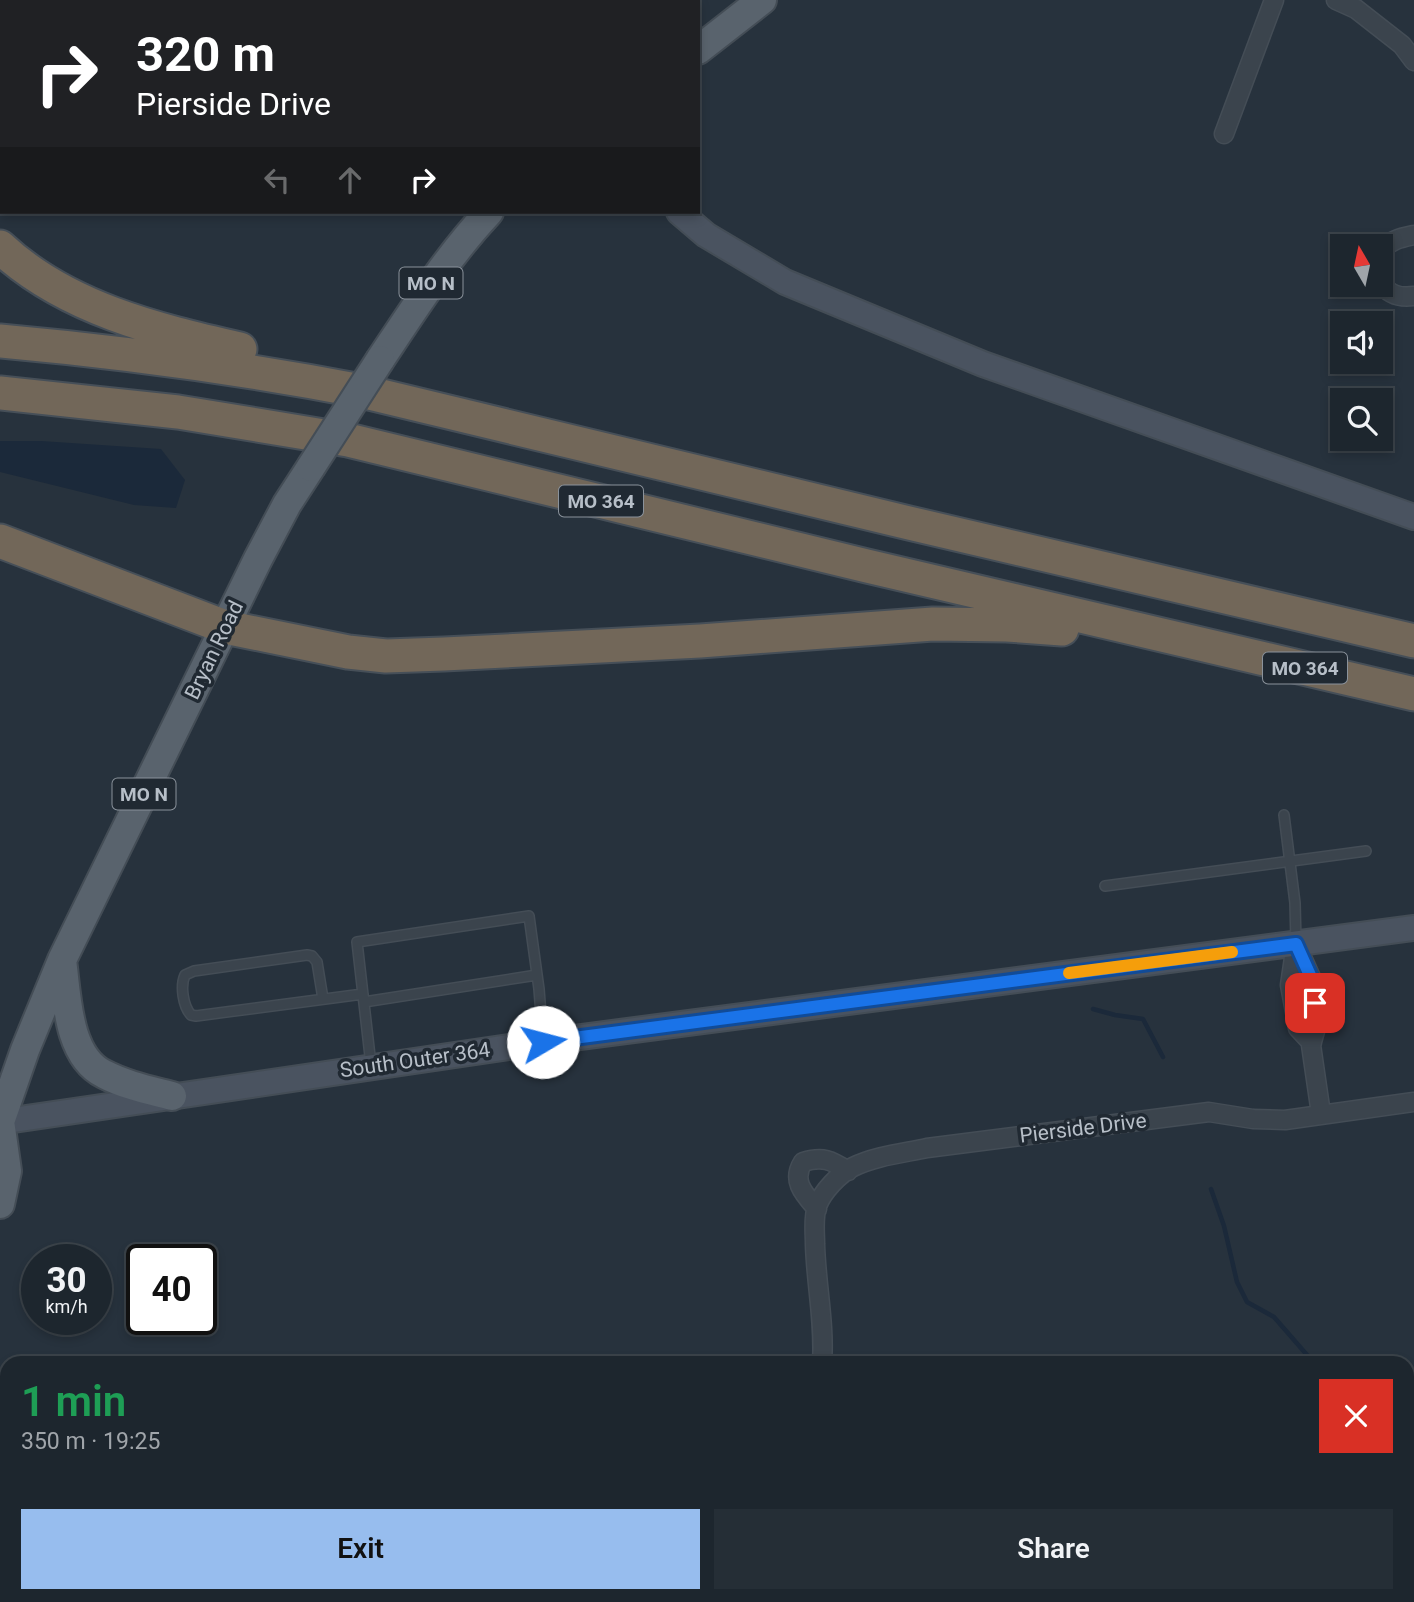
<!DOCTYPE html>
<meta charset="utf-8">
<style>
body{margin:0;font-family:Roboto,sans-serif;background:#252e36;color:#f1f3f6;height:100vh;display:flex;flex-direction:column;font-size:26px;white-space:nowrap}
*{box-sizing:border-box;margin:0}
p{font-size:23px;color:#a0a5aa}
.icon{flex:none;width:38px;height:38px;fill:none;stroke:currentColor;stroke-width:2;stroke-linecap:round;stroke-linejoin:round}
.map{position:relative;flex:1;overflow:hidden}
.side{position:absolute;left:0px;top:1356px;width:1414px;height:247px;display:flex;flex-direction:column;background:#1d262e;border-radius:21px 21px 0 0;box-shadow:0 4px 10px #0003,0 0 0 2px #3b434a}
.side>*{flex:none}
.top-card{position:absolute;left:0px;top:0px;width:700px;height:214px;box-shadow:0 4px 10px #0003,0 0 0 2px #3b434a;background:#202124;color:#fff;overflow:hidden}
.needle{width:46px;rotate:351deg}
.fabs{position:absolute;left:1330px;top:234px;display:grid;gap:14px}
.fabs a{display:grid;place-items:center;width:63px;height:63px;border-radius:0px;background:#1d262e;box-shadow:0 4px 10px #0003,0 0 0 2px #3b434a;font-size:35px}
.speed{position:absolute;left:21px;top:1244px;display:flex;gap:14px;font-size:35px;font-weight:700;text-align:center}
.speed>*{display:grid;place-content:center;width:91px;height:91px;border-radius:50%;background:#1d262e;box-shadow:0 4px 10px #0003,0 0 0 2px #3b434a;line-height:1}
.speed small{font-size:18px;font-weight:400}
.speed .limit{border:4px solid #111;border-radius:10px;background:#fff;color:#111}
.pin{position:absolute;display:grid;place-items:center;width:60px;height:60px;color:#fff;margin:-30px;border-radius:14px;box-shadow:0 4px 10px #0006}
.me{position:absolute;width:77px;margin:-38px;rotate:82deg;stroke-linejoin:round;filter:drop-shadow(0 0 5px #0008)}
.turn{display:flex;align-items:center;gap:24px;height:147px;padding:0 21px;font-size:32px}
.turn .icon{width:91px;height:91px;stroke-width:2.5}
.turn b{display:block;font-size:49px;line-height:60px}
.lanes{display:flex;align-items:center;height:66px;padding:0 21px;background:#0003;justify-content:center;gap:35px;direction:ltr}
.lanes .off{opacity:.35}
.round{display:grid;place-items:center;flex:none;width:74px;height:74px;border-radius:0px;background:#252e36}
.head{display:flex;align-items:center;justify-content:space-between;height:119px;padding:0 21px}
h1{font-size:42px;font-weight:600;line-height:52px;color:#1e9e55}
.primary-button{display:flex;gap:14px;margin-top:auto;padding:14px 21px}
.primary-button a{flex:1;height:80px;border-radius:0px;background:#97bdee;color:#111;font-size:28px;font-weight:600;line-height:80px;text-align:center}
.primary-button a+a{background:#252e36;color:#f1f3f6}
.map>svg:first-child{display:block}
</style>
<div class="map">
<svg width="1414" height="1602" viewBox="0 0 1414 1602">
<rect width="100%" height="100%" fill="#27323d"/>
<path fill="#1b293a" d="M0 441H41L161 449 185 480 176 508 134 505 0 472Z"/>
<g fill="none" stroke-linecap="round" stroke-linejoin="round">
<path stroke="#1b293a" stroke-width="4.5" d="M1093 1009 1115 1015 1143 1019 1163 1057
M1211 1189 1224 1226 1237 1282 1247 1302 1274 1317 1314 1363
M1407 1446 1414 1451"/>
<defs>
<path id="lane" d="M1284 815 1295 903 1296 942
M1105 886 1366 851
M323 999 317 962 312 956 307 955 194 971 185 975C180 986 183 1006 191 1015L196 1016 363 994
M364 1002 537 975
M371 1065 357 942 529 916 539 989 543 1041"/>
<path id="street" d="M1336 0 1356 9 1402 45 1414 61
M1224 134 1274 0
M1381 251C1390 240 1400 238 1414 235
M1381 283C1389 295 1400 298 1414 296
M1296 944 1313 982 1317 1024 1311 1045 1321 1114
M1296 944 1290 985 1298 1028 1312 1043
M817 1209C804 1194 791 1181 803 1162 823 1156 831 1160 848 1171
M822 1363C825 1324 816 1284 815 1244 815 1232 813 1218 817 1206 823 1191 839 1174 853 1167 875 1156 904 1153 927 1148L1209 1112 1253 1119 1285 1120 1414 1102
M685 1596 686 1602
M899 1596 900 1602
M1109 1596 1110 1602"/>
<path id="secondary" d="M436 0 441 2
M291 2 296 0
M0 142H2
M0 174 2 173
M679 212 706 235 785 282 983 364 1414 517
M0 1122 543 1042 1414 928"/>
<path id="primary" d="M698 50 762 0
M380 360C414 309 447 257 489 212
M62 960C67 996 67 1056 104 1074 125 1085 149 1090 172 1096
M0 1122 25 1050 62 960 258 559 287 504 311 467
M0 1204 7 1171 0 1121"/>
<path id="highway" d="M0 247C65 308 156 330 240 349
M0 341C122 352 241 368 361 391L909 523 1414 641
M0 393 178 412 348 440 867 566 1414 694
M0 541 225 627 348 652 386 656 444 654 700 641 933 624 1007 625 1062 629"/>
</defs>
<use href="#lane" stroke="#444d56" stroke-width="12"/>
<use href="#street" stroke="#444d56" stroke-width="21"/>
<use href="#secondary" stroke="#444d56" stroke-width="28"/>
<use href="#primary" stroke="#444d56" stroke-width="32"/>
<use href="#highway" stroke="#464f58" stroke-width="37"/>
<use href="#lane" stroke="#3b444d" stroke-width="9"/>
<use href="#street" stroke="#3b444d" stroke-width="18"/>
<use href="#secondary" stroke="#4a5360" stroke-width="24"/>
<use href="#primary" stroke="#59636d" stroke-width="28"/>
<use href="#highway" stroke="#726759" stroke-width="33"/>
<defs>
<path id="primary-bridge" d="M311 467 380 360"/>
</defs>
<use href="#primary-bridge" stroke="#444d56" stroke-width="32" stroke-linecap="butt"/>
<use href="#primary-bridge" stroke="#59636d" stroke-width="28"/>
</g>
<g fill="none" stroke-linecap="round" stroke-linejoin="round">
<defs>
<path id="route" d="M543 1042 1296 944 1313 982 1315 1003"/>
</defs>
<use href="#route" stroke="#114b97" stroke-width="18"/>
<use href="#route" stroke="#1a73e8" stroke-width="12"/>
<path stroke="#f59e0b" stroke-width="12" d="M1069 973 1232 952"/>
</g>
<g text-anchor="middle" stroke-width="7" stroke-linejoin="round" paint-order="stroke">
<g fill="#202932" stroke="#8a929b" stroke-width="2">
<rect x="399.5" y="267.5" width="63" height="31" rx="5"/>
<rect x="559" y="485.5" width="84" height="31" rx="5"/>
<rect x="1263" y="652.5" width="84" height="31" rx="5"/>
<rect x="112.5" y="778.5" width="63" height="31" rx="5"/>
</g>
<g font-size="19" font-weight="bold" fill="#b7bfc8">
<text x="431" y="290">MO N</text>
<text x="601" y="508">MO 364</text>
<text x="1305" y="675">MO 364</text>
<text x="144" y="801">MO N</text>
</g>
<g font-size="21" fill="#b7bfc8" stroke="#202932">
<text transform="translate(214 650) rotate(-64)" y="7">Bryan Road</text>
<text transform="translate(415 1060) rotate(-8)" y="7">South Outer 364</text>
<text transform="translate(1083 1128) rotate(-7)" y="7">Pierside Drive</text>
</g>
</g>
</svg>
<div class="fabs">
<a><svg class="needle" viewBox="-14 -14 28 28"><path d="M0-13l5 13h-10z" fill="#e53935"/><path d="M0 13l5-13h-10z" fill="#a0a5aa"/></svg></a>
<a><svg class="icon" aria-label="sound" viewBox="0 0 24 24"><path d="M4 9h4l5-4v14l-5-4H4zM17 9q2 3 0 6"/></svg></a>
<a><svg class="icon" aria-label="search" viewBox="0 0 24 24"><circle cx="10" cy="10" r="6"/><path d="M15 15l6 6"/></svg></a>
</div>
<div class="speed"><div>30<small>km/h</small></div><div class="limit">40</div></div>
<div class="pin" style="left:1315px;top:1003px;background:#d93025"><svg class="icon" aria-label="arrive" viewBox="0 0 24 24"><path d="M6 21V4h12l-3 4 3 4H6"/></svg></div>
<svg class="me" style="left:543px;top:1042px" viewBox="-20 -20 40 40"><circle r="19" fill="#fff"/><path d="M0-13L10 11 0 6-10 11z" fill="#1a73e8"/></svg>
<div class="top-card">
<div class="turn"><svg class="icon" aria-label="right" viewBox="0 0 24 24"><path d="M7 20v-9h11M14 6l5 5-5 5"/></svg><div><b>320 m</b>Pierside Drive</div></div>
<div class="lanes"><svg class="icon off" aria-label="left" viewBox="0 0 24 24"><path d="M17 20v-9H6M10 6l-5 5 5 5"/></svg><svg class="icon off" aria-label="ahead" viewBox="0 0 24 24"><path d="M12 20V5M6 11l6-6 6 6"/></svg><svg class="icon" aria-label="right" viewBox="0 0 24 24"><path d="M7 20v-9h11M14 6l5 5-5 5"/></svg></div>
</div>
<section class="side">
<div class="head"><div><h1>1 min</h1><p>350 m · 19:25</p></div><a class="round" style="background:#d93025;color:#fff"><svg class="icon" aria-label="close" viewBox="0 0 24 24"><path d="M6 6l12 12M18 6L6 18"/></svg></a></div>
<div class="primary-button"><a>Exit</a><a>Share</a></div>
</section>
</div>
